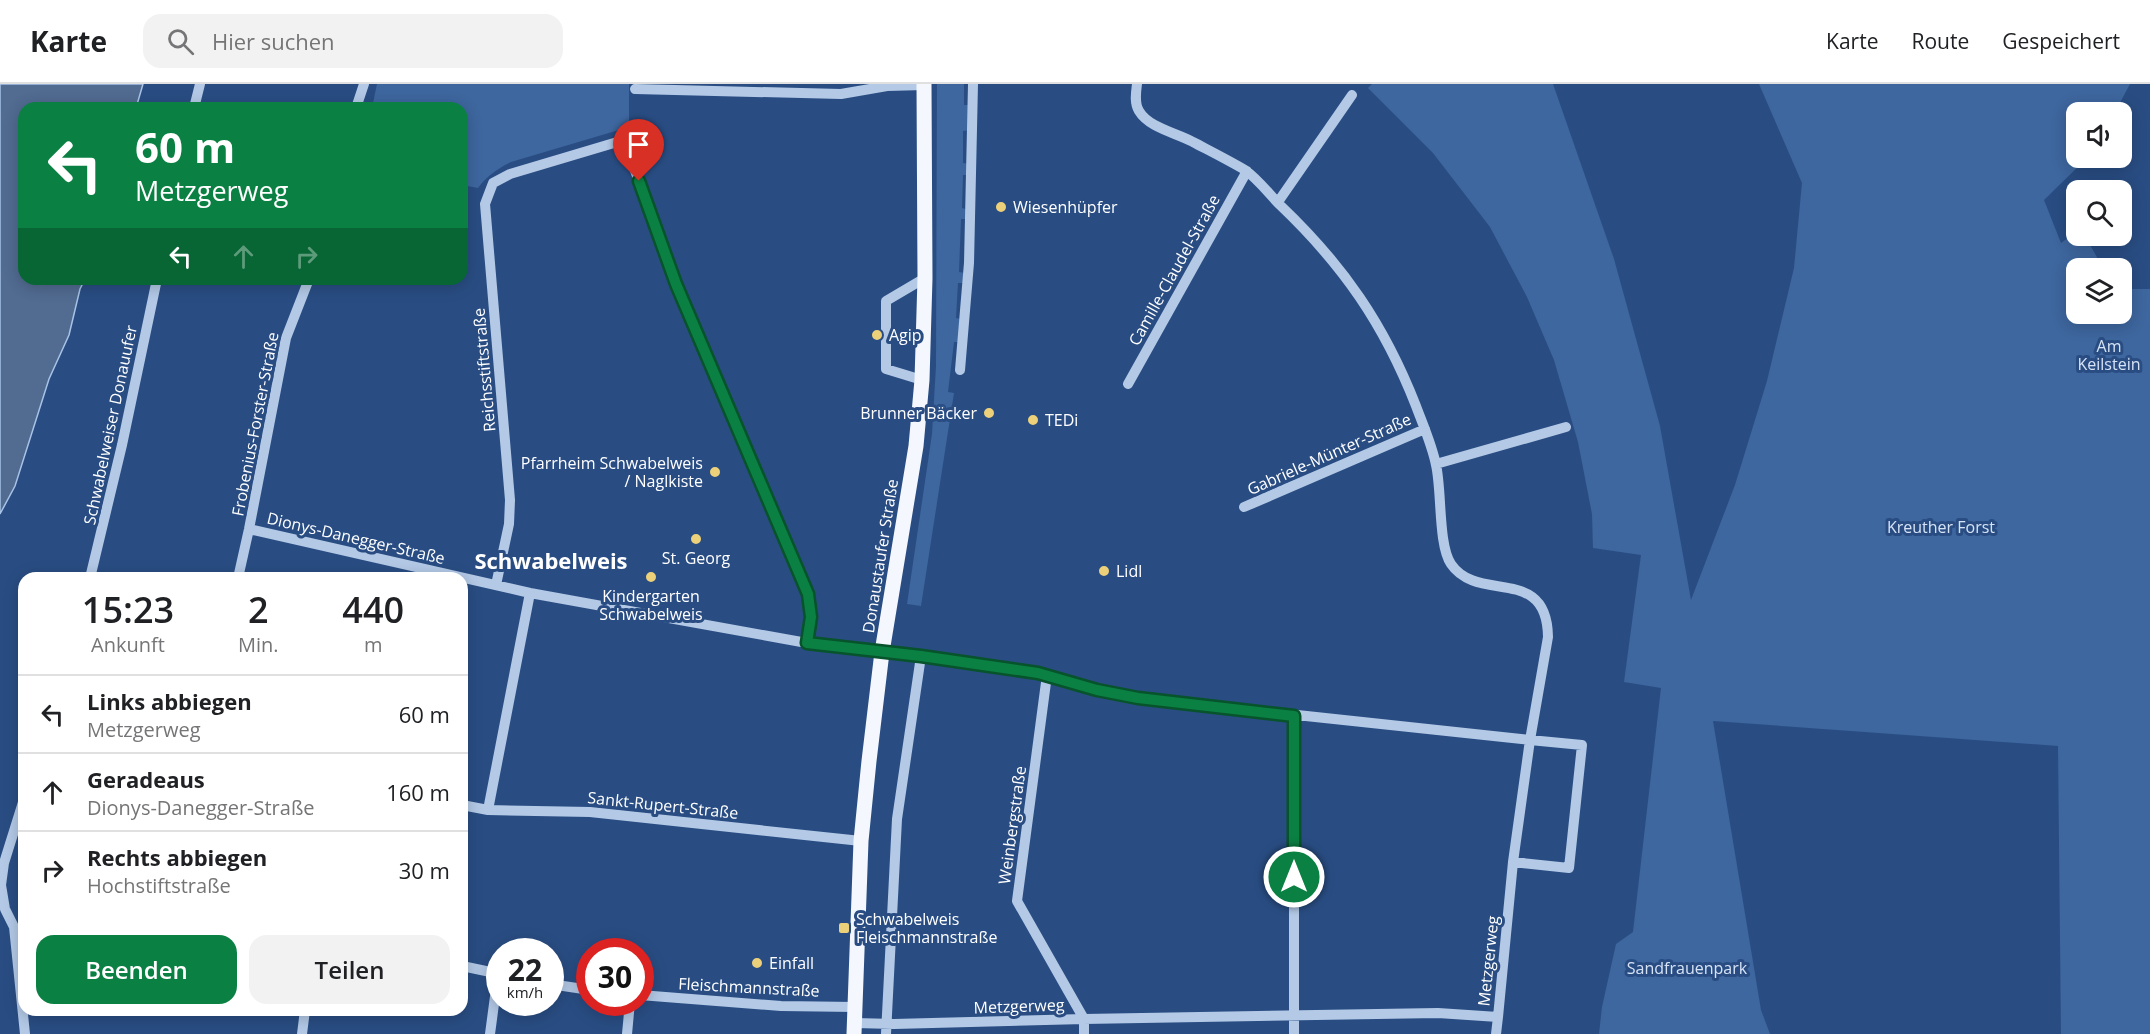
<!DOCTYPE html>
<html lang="de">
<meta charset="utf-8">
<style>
body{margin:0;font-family:"Open Sans",sans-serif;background:#f2f2f2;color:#202124;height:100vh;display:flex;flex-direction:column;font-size:22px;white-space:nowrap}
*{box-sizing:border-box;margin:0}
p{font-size:20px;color:#757577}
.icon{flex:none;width:33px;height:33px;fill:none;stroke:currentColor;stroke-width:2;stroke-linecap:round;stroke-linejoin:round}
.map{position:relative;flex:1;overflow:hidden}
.panel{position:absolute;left:18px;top:488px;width:450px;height:444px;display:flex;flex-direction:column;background:#fff;border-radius:18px;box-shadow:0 3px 15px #0003}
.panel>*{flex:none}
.hud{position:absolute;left:18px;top:18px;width:450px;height:183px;border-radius:18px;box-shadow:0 3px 15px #0003;background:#0b8043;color:#fff;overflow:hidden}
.fabs{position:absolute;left:2066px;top:18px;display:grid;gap:12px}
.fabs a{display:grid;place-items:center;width:66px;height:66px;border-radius:12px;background:#fff;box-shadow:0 3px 15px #0003;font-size:30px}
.speed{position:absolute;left:486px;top:854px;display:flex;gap:12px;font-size:30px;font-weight:700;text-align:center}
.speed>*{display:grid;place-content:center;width:78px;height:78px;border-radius:50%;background:#fff;box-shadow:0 3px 15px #0003;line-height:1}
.speed small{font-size:15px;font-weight:400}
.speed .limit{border:9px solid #d22;background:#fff;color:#111}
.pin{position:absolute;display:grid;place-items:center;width:51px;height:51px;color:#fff;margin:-62px -26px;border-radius:50% 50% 50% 0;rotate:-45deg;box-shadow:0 0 6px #0007}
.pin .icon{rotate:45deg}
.me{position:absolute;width:66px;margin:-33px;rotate:0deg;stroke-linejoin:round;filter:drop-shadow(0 0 4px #0008)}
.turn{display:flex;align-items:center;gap:21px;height:126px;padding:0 18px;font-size:27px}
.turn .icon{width:78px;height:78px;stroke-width:2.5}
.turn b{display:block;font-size:42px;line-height:51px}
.lanes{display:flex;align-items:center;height:57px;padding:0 18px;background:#0003;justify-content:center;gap:30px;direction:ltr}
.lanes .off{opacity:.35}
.eta{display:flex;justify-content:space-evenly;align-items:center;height:102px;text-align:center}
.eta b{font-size:36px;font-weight:600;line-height:42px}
.cta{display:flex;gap:12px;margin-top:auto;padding:12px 18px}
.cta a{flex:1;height:69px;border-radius:18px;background:#0b8043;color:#fff;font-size:24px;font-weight:600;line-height:69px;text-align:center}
.cta a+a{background:#f2f2f2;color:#202124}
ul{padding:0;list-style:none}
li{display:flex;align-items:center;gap:18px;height:78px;padding:0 18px;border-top:2px solid #e0e0e0}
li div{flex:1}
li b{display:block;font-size:22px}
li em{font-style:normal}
header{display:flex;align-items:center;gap:36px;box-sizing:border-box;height:84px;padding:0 30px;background:#fff;border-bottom:2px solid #e0e0e0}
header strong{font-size:28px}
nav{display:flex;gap:33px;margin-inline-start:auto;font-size:21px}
.search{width:420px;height:54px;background:#f2f2f2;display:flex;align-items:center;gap:15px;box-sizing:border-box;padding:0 21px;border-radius:18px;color:#757577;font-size:22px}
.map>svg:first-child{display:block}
</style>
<header>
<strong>Karte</strong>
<div class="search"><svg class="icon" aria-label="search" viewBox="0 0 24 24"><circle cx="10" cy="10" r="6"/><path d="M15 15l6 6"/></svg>Hier suchen</div>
<nav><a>Karte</a><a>Route</a><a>Gespeichert</a></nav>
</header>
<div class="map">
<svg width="2150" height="950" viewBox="0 0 2150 950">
<rect width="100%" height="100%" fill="#294d83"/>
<path fill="#3e679f" d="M377 0H629V43L511 78C497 85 487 92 478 104L462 101V24H372Z
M937 0H964V21H970L971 46 963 47V79L970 80V91H963L962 124 969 126V135H961L959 188 965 189V199H958L956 234 961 235 960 258H954L948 308 954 309 921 522 907 520 932 350 936 282Z
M1372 0H1553L1614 175 1660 342 1691 516 1735 401 1767 297 1794 184 1802 99 1759 0H2130L2115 28H2076V74H2087L2044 116 2061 159 2076 148V152H2085L2103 184H2076V230H2121V205H2150V950H2061L2058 662 1713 637 1761 926 1770 950H1599L1602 923 1616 860 1633 848 1661 604 1624 598 1641 471 1593 464 1592 430 1578 358 1554 276 1527 213 1490 143 1433 69 1368 4Z"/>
<path fill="#516b91" stroke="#a8c3e7" stroke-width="1.5" d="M0 0H143L136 24H24V195H85L80 205 69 251 49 295 15 402 0 430Z"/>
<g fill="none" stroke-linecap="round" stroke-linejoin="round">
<path stroke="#b3c9e6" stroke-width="10" d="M1137 0C1136 8 1134 19 1139 27 1149 44 1177 49 1193 58 1210 67 1228 76 1245 86 1258 95 1269 110 1280 121 1343 181 1384 240 1416 322 1423 341 1432 361 1436 381 1442 406 1438 461 1451 480 1478 520 1547 480 1548 553L1530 656 1582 661 1569 784 1513 778
M635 5 841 10 887 2 924 1
M194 24 200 0
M356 24 364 0
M1278 118 1352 11
M960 286 969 179 973 0
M922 296 886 285V217L925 194
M1128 300 1247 87
M1436 380 1566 343
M1244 423 1425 345
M249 445 530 509 807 559 921 572 1038 589 1097 606 1138 614 1530 656 1513 778 1498 933 1438 929 1084 935 894 940 855 939
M90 494 122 361 157 195
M238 494 249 445 286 254 309 195
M496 501 509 440 510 416 485 120 493 99 510 90 624 56 676 200 808 510 811 533 807 559
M1047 591 1017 817 1084 935V950
M24 715 4 779 1 801 5 825 14 843 25 950
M462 721 488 726 590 728 861 757
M488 726 530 509
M462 882 500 890
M550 900 590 906
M640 911 781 922 855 923
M302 950 305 926
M490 950 498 890
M627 950 630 918
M886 950 897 735 921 572
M1294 950V632
M1496 950 1498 933"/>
<path stroke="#f4f7fe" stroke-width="15" d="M854 950 861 757 869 677 882 568 916 362 922 296 925 194 924 0"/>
</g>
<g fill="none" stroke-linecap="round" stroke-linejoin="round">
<defs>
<path id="route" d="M639 97 676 200 808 510 811 533 807 559 921 572 1038 589 1097 606 1138 614 1294 632V793"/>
</defs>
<use href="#route" stroke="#07532c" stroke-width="15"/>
<use href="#route" stroke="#0b8043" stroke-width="10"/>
</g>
<g fill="#edd07a" stroke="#294d83" stroke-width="2">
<circle cx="1001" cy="123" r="6"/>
<circle cx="877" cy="251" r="6"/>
<circle cx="989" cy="329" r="6"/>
<circle cx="1033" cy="336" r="6"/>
<circle cx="715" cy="388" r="6"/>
<circle cx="696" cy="455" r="6"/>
<circle cx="1104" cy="487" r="6"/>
<circle cx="651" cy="493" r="6"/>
<rect x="838" y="838" width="12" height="12" rx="3"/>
<circle cx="757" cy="879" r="6"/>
</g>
<g text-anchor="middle" stroke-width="6" stroke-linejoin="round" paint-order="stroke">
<g font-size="16" fill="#fff" stroke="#294d83" text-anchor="start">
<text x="1013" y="129">Wiesenhüpfer</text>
<text x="889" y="257">Agip</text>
<text x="977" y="335" text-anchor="end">Brunner Bäcker</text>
<text x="1045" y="342">TEDi</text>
<text x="703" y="385" text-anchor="end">Pfarrheim Schwabelweis<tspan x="703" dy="18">/ Naglkiste</tspan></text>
<text x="696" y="480" text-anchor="middle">St. Georg</text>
<text x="1116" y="493">Lidl</text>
<text x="651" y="518" text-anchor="middle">Kindergarten<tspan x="651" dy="18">Schwabelweis</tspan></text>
<text x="856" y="841">Schwabelweis<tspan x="856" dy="18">Fleischmannstraße</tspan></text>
<text x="769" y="885">Einfall</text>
</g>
<g font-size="16" fill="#fff" stroke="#294d83">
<text transform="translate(1174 186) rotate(-61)" y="6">Camille-Claudel-Straße</text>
<text transform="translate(484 286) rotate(-95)" y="6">Reichsstiftstraße</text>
<text transform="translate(255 340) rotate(-79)" y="6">Frobenius-Forster-Straße</text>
<text transform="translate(110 341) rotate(-78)" y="6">Schwabelweiser Donauufer</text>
<text transform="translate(1329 370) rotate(-24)" y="6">Gabriele-Münter-Straße</text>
<text transform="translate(356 454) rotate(13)" y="6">Dionys-Danegger-Straße</text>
<text transform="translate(880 472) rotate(-81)" y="6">Donaustaufer Straße</text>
<text transform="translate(663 721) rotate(6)" y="6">Sankt-Rupert-Straße</text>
<text transform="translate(1012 741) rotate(-82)" y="6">Weinbergstraße</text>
<text transform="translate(1488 877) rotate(-84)" y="6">Metzgerweg</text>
<text transform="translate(749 903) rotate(3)" y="6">Fleischmannstraße</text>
<text transform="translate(1019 922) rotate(-2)" y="6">Metzgerweg</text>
</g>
<g font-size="16" fill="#d6e3f5" stroke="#294d83">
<text x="2109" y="268">Am<tspan x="2109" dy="18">Keilstein</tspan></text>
<text x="1941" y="449">Kreuther Forst</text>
<text x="1687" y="890">Sandfrauenpark</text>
</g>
<g font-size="22" font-weight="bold" fill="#fff" stroke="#294d83">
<text x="551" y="485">Schwabelweis</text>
</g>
</g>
</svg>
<div class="fabs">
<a><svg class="icon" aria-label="sound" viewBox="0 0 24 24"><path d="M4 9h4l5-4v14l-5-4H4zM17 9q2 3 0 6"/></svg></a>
<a><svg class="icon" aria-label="search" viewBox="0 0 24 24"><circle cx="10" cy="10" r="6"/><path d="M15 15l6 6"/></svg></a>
<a><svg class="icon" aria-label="layers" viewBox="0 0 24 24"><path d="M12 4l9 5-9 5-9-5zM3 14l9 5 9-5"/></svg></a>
</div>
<div class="speed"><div>22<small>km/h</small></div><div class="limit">30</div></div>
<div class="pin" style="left:639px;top:97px;background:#d93025"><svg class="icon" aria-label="arrive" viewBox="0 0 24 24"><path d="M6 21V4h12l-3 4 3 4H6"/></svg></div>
<svg class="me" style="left:1294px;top:793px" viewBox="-20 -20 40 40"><circle r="17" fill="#0b8043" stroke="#fff" stroke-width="3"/><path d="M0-11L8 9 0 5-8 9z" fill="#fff"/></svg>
<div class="hud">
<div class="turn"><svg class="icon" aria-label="left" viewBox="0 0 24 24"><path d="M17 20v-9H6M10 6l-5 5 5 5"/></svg><div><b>60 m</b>Metzgerweg</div></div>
<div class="lanes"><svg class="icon" aria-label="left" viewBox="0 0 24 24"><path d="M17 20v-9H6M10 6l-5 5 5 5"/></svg><svg class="icon off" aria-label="ahead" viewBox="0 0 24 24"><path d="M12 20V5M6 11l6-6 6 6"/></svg><svg class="icon off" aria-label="right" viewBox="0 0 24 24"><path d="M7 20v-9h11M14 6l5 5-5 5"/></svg></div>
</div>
<section class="panel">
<div class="eta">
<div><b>15:23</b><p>Ankunft</p></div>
<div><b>2</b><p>Min.</p></div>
<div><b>440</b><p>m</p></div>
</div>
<ul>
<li><svg class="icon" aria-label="left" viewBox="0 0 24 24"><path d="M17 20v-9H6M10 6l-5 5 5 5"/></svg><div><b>Links abbiegen</b><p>Metzgerweg</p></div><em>60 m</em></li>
<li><svg class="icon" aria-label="ahead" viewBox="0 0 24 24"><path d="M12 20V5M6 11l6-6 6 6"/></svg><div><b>Geradeaus</b><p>Dionys-Danegger-Straße</p></div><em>160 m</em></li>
<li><svg class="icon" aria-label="right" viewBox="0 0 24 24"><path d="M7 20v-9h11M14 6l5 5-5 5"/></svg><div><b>Rechts abbiegen</b><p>Hochstiftstraße</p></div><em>30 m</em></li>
</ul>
<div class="cta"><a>Beenden</a><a>Teilen</a></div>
</section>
</div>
